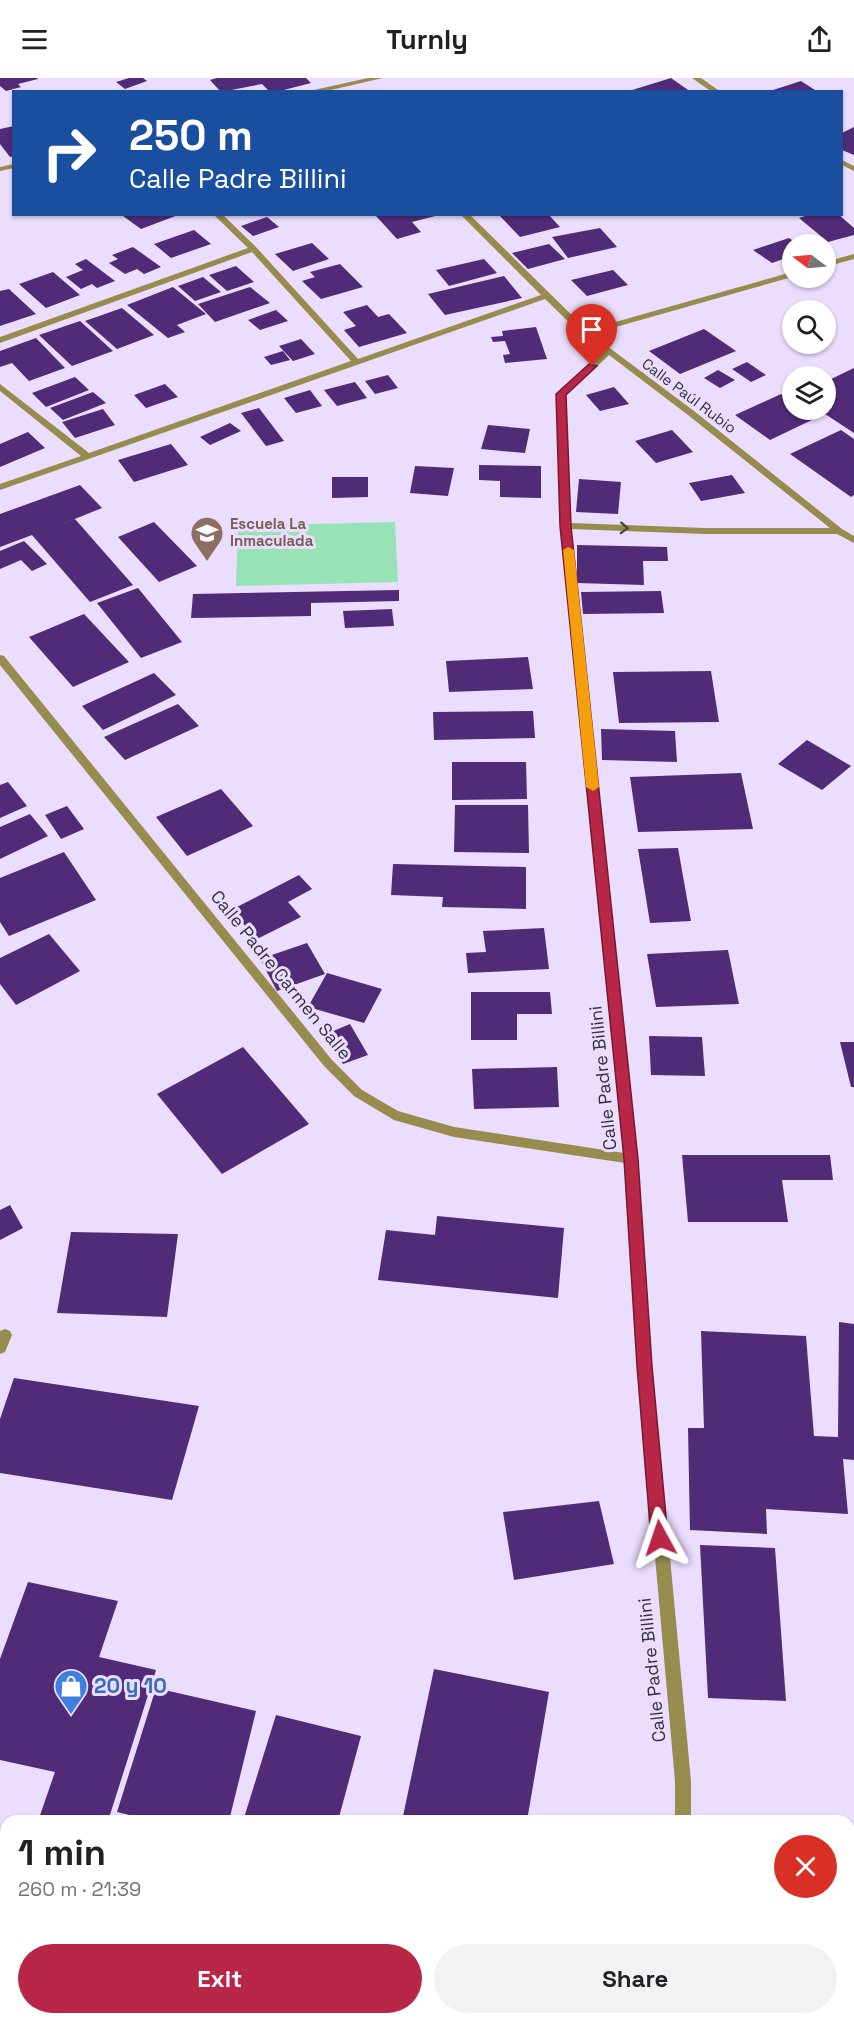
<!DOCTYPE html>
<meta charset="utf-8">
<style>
body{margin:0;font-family:"Space Grotesk",sans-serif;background:#f2f2f2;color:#202124;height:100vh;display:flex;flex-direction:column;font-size:22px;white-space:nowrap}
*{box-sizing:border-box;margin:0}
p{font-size:20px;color:#757577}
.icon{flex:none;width:33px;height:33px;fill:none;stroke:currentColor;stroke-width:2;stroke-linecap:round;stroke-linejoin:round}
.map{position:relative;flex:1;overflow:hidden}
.drawer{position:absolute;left:0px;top:1737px;width:855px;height:210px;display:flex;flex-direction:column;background:#fff;border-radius:18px 18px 0 0;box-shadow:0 2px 4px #0004}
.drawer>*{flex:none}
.top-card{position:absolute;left:12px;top:12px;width:831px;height:126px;border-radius:0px;box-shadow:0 2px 4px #0004;background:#1a4fa0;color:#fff;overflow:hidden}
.needle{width:39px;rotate:286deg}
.fabs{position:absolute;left:782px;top:156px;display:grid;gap:12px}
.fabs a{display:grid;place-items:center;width:54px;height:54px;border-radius:50%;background:#fff;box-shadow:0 2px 4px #0004;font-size:30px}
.pin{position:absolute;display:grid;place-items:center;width:51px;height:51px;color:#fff;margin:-62px -26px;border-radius:50% 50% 50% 0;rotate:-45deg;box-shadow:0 0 6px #0007}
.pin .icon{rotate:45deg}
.me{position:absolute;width:66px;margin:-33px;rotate:355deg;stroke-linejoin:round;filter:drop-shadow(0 0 4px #0008)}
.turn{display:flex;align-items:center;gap:21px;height:126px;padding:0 18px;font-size:27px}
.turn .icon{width:78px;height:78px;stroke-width:2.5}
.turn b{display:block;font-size:42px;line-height:51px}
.round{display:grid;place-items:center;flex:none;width:63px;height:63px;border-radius:32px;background:#f2f2f2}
.summary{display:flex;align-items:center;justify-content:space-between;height:102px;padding:0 18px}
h1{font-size:36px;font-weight:800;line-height:45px}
.action{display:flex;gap:12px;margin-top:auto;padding:12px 18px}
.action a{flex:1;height:69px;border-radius:36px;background:#b82747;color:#fff;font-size:24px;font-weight:800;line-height:69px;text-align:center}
.action a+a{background:#f2f2f2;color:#202124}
header{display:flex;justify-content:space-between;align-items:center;height:78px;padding:0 18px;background:#fff;font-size:27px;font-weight:800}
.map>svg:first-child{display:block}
</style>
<header><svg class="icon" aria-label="menu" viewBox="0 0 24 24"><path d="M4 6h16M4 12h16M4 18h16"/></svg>Turnly<svg class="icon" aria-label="share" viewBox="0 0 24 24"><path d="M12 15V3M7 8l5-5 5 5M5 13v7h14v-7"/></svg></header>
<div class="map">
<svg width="854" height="1947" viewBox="0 0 854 1947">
<rect width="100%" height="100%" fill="#eaddfd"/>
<path fill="#97e3b5" d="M395 444 398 504 236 508 238 448Z"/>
<path fill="#512a78" d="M0 0H37L38 1 18 6 21 9 6 13 0 8Z
M129 0H143L147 3 125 11 116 4Z
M217 0H306L311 5 276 14H270L262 6 221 14 210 2Z
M671 0 691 14H629V13Z
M801 3 818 14H770V13Z
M14 48V78L10 79 0 66V51Z
M854 49V77L842 72V55Z
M127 136H178V137L141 151 123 138Z
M382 136H439V137L412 144 421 154 397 161 376 138Z
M507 136H548L560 149 520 159 500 138Z
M811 136H838L854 150V157L828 164 799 140Z
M267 139 279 149 253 158 241 148Z
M600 150 617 169 568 180 552 159Z
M194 152 211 166 171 180 154 166Z
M789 160 798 166H792V178L772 185 753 172Z
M312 165 329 181 293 193 275 176Z
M549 166 565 181 528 191 512 175Z
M133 169 161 189 144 196 137 191 125 196 109 185 118 181 112 177Z
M86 181 115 203 97 210 92 206 81 211 66 199 83 192 75 186Z
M484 181 497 195 449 208 436 192Z
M340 186 363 209 321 221 302 203 315 199 310 194Z
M236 188 254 204 227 213 209 197Z
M613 192 628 207 587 218 571 202Z
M53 194 80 217 46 230 19 206Z
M504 198 522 220 445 237 428 216Z
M203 199 221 214 195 223 178 208Z
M173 209 206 236 177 247 185 254 168 260 127 227Z
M250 209 270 225 215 244 198 226Z
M9 211 36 236 0 248V213Z
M367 227 378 239 389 236 407 255 359 269 344 252 356 248 343 234Z
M122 230 154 257 117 271 85 243Z
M276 232 288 243 260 252 248 242Z
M80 243 113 273 72 288 39 257Z
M536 249 547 281 505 285 503 277 510 276 505 263 493 264 491 259 503 258 502 253Z
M704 251 736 273 680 296 649 273Z
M36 260 65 290 29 303 12 285 0 289V273Z
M301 261 315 276 293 283 279 268Z
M283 273 290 282 271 287 264 279Z
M747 284 766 297 751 304 732 291Z
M854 290V355L819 332H825V304Z
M718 292 735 302 720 310 704 300Z
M388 297 398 310 375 316 365 303Z
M75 299 89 312 46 329 32 315Z
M355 304 367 320 337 328 324 312Z
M165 306 178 319 146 330 134 317Z
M614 309 629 326 600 333 586 317Z
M310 312 322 328 296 335 284 320Z
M93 314 106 325 63 342 50 330Z
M781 316 792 324V332H804L816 340 770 362 735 337Z
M259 330 284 363 266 368 241 335Z
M103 331 115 347 75 360 62 344Z
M230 345 241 353 210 367 200 359Z
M488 347 530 351 525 375 481 371Z
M672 352 693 374 656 385 635 363Z
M841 352 854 361V417L851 419 790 376Z
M28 354 45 370 0 389V366Z
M171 366 188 387 134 404 118 382Z
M479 387 541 388V420L500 419V403L479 402Z
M415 388 454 390 448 418 410 415Z
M732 397 745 415 701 423 689 405Z
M332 399H368V419L332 420Z
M579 401 621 404 618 436 576 434Z
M80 407 102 430 55 449 75 441 133 507 90 524 32 457 0 469V436Z
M154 444 197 488 159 504 118 459Z
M24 463 47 486 32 493 21 482 0 491V473Z
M577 467 667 469 668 483H643L644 507 577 505Z
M138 510 182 564 141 580 97 525Z
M399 512V523L311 525V538L191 540 193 516Z
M661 513 664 535 583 536 581 514Z
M392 531 394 548 345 550 343 533Z
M84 536 129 584 73 609 29 559Z
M528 579 533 611 449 614 446 583Z
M711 593 719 644 619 645 613 594Z
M154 595 176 617 103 652 82 628Z
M178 626 199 648 125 682 104 659Z
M533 633 535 660 434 662 433 634Z
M601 651 675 653 677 684 602 682Z
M807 662 851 688 822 712 778 686Z
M452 684H526L527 721 452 722Z
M741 695 753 751 638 754 630 699Z
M8 704 27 728 0 740V707Z
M221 711 253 748 187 778 156 739Z
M455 727H528L529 775 454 774Z
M67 728 84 751 61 761 45 737Z
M30 736 48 758 0 781V749Z
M678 770 691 843 650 845 638 771Z
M64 774 96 822 9 858 0 844V800Z
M393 786 526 789V831L442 829 443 819 391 817Z
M299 797 312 811 288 824 301 839 257 861 231 832Z
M544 850 549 891 468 895 466 875 486 874 483 853Z
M49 856 80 893 16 927 0 906V880Z
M307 865 325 896 277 913 260 881Z
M728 872 739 926 656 929 647 876Z
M327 895 382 911 364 945 308 929Z
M471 914H550L552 936H517V962H471Z
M350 946 368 977 343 986 326 956Z
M649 958 702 959 705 998 651 997Z
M840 964H854V1009H851Z
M243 969 309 1046 222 1096 157 1016Z
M557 989 559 1029 474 1031 472 991Z
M682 1077H830L833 1102H782L788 1144H688Z
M10 1127 23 1150 0 1162V1132Z
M437 1138 564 1150 558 1220 378 1202 386 1152 435 1157Z
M71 1154 178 1156 167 1239 57 1235Z
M839 1244 854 1246V1382L843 1381 848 1436 766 1431 767 1456 690 1452 688 1350H704L701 1253 806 1258 814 1358 838 1359Z
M14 1300 199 1328 172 1422 0 1395V1341Z
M599 1423 614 1486 514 1502 503 1434Z
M700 1467 775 1470 786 1623 708 1620Z
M28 1504 118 1523 99 1579 156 1592 108 1743H38L55 1694 0 1682V1581Z
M434 1591 549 1614 527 1743H402Z
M156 1610 256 1633 229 1743H154L117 1734Z
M276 1637 361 1658 338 1743H243Z
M706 1941H839V1947H706Z"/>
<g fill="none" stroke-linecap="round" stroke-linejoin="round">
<path fill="#978c4d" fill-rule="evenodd" d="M368 0H383L322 14H305Z
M692 0H701L721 14H712Z
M842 82 854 88V93L842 87Z
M14 86V90L0 93V89Z
M213 136H222L256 169 358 281 541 217 460 136H469L587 252 792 194V199L591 256 694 333 842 451 854 458V465L837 456H705L571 451 637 1081 652 1288 691 1703V1743H675V1703L638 1288 625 1085 454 1059 394 1042 354 1018 324 988 0 587V577L4 578 332 982 362 1012 398 1033 454 1049 624 1075 561 448 558 316 604 273 582 257 545 221 0 412V406L81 378 0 313V306L89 375 351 283 252 174 0 265V259L248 170ZM609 277 688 337 830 450H705L571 445 566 317Z
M854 176V181L825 189V184Z
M5 1251 10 1253 12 1257 5 1274 0 1276V1253Z
M674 1941H690V1947H674Z"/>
<path fill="#978c4d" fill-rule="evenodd" d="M0 1845 6 1846V1862L0 1861Z
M347 1941H385L387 1947H349Z"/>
</g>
<defs><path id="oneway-chevron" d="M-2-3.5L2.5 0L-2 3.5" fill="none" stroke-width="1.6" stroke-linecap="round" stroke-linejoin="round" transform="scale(1.5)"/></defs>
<use stroke="#4e4841" href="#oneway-chevron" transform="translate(624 450) rotate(2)"/>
<path fill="#b82747" stroke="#78192e" stroke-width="1.5" d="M589 286 597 288 566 317 571 448 638 1081 652 1288 668 1460 665 1466 660 1468 654 1466 651 1460 637 1288 624 1081 560 448 556 316Z"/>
<path fill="#f59e0b" d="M568 469 574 472 599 709 593 713 586 709 563 472Z"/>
<defs>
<symbol id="school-pin" viewBox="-11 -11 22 30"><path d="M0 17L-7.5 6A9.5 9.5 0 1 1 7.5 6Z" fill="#8d6e63" stroke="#eaddfd"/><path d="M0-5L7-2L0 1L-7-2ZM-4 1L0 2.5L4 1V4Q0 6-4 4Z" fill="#fff"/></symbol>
<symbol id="shop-pin" viewBox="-11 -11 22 30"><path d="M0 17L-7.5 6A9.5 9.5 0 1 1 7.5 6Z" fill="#3f7fe0" stroke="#eaddfd"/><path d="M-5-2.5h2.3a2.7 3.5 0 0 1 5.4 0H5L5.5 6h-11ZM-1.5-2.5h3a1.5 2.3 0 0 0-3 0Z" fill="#fff"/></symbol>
</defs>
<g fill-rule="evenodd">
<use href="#school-pin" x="188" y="436" width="38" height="52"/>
<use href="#shop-pin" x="52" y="1589" width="38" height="52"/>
</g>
<g text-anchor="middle" stroke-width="6" stroke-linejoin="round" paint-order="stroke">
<g font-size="15" fill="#36313d" stroke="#eaddfd">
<text transform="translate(689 318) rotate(37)" y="5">Calle Paúl Rubio</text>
</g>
<g font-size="15" font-weight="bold" fill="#785e54" stroke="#eaddfd" text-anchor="start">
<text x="230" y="451">Escuela La<tspan x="230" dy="17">Inmaculada</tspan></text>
</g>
<g font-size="18" fill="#36313d" stroke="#eaddfd">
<text transform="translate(281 897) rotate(51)" y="6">Calle Padre Carmen Salle</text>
<text transform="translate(603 1000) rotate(-96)" y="6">Calle Padre Billini</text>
<text transform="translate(652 1592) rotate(-96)" y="6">Calle Padre Billini</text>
</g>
<g font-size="21" font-weight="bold" fill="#366cbe" stroke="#eaddfd" text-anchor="start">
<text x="94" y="1615">20 y 10</text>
</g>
</g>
</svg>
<div class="fabs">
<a><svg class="needle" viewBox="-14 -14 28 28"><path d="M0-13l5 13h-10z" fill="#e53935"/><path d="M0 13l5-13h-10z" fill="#757577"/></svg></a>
<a><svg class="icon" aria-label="search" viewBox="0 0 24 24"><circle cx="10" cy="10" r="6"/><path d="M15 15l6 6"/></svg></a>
<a><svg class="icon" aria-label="layers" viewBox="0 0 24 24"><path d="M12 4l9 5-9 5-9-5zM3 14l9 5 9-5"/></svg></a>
</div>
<div class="pin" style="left:592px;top:288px;background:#d93025"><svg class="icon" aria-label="arrive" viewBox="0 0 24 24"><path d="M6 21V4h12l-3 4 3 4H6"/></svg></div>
<svg class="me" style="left:660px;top:1460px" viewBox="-20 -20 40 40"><path d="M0-17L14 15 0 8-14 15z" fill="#b82747" stroke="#fff" stroke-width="4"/></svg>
<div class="top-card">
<div class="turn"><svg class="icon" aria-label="right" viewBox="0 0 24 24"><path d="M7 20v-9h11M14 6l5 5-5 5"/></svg><div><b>250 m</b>Calle Padre Billini</div></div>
</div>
<section class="drawer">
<div class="summary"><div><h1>1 min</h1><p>260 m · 21:39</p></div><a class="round" style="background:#d93025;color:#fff"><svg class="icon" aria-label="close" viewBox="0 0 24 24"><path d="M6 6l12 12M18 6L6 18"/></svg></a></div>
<div class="action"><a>Exit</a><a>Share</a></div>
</section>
</div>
